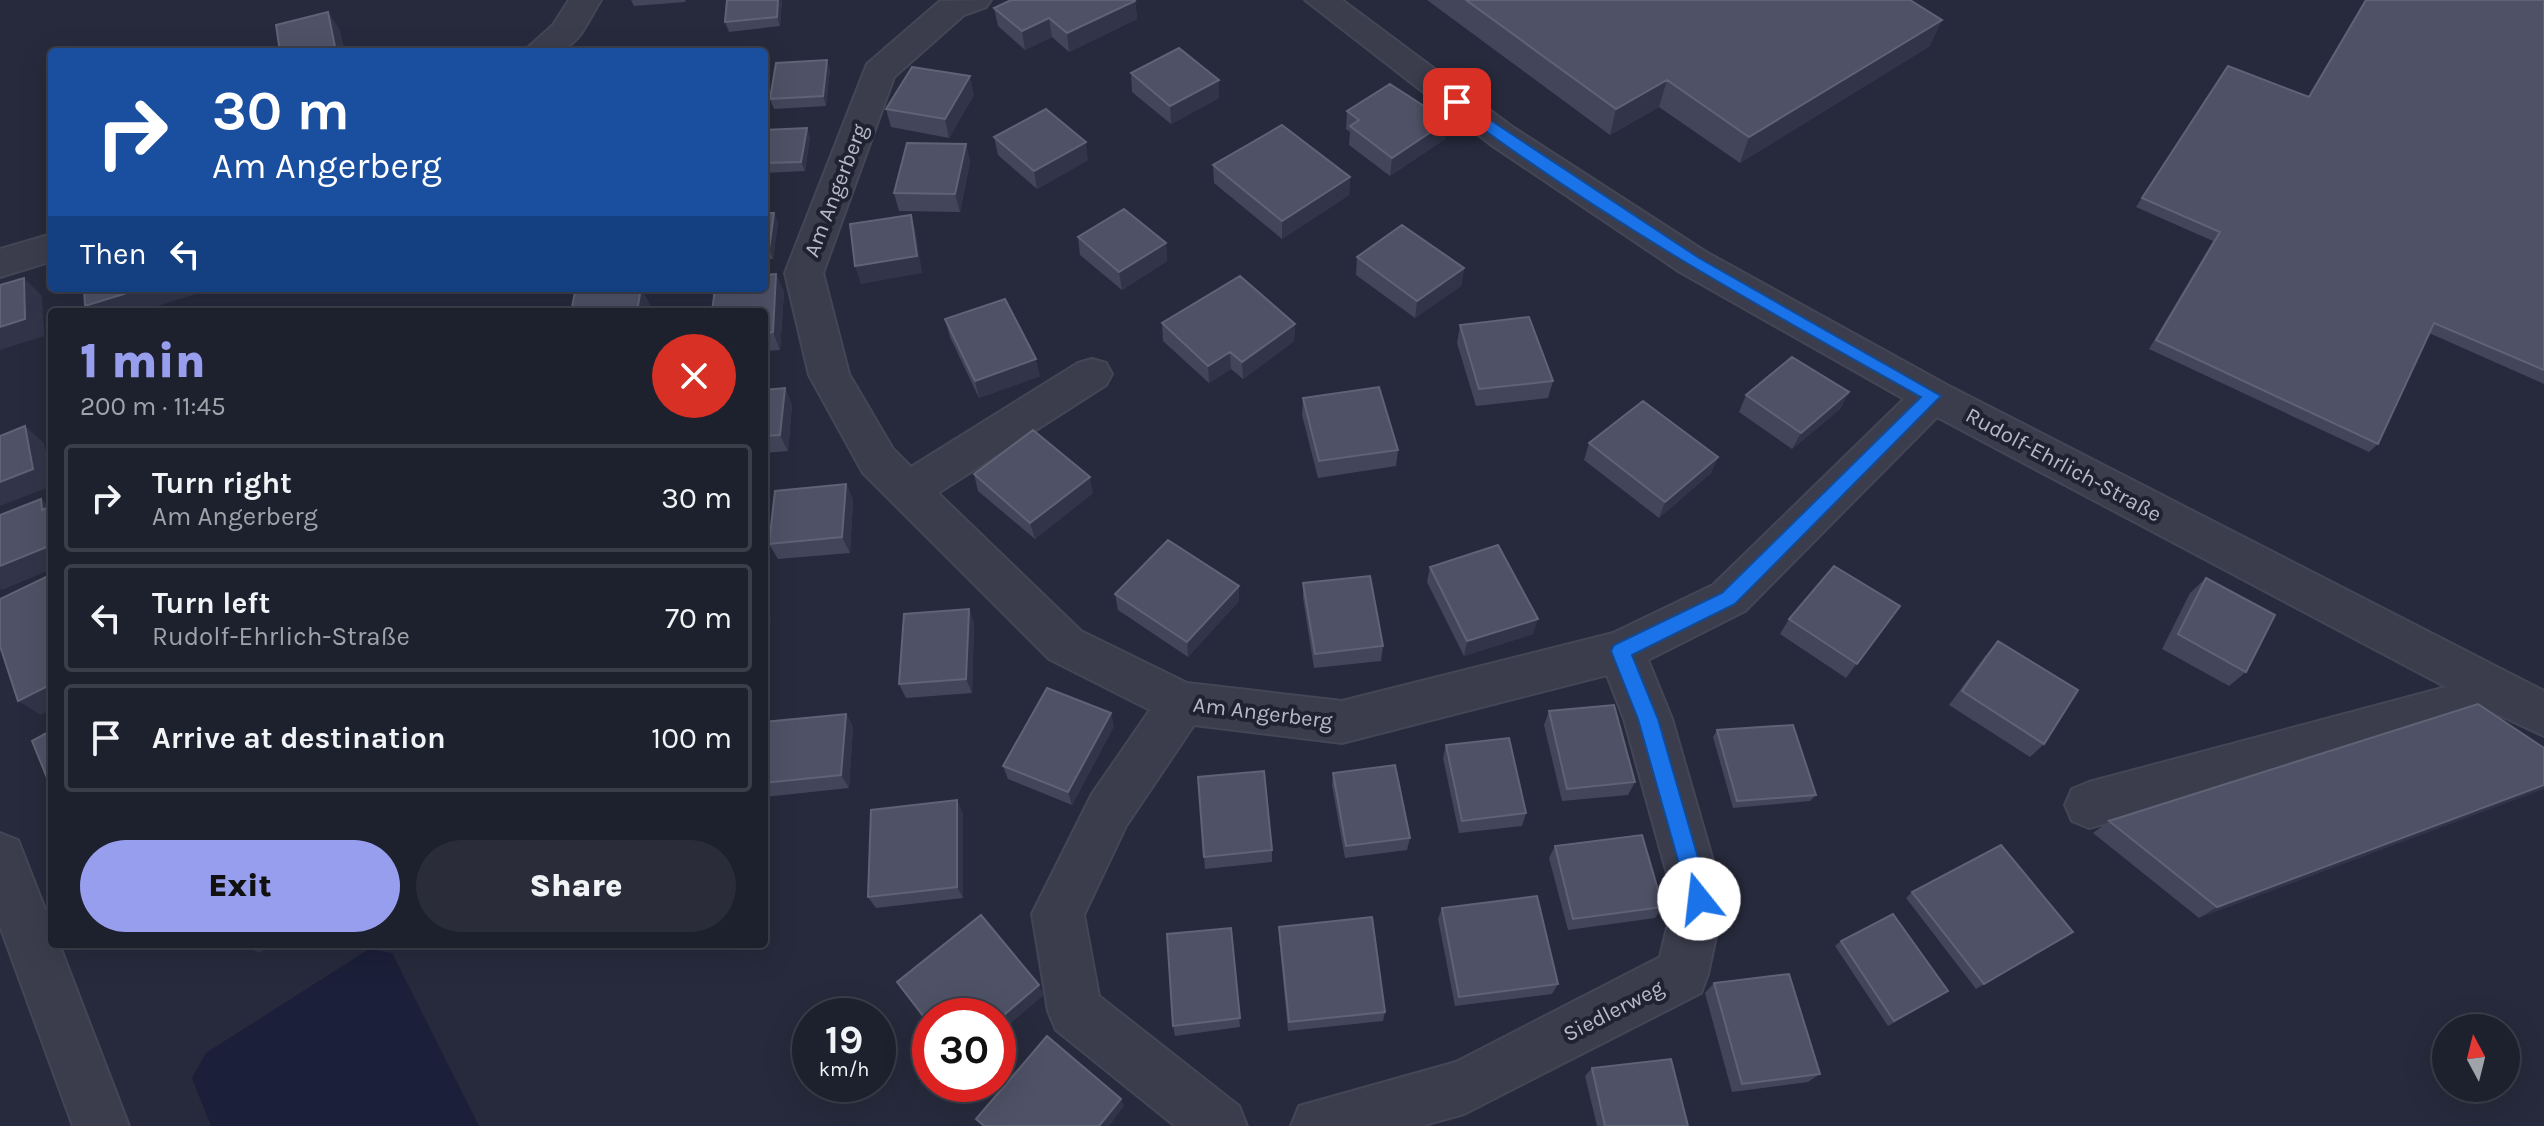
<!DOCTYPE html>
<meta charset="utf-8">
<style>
body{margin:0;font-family:Karla,sans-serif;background:#2a2d39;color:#f1f3f6;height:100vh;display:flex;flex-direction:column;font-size:30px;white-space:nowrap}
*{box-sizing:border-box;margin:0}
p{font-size:26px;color:#a0a3aa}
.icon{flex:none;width:44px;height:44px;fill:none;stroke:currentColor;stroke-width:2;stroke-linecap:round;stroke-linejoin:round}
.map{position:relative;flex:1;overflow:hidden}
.details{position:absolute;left:48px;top:308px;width:720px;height:640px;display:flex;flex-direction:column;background:#1d202d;border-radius:8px;box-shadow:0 8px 32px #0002,0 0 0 2px #3b3e49}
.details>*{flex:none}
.banner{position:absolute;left:48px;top:48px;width:720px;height:244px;border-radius:8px;box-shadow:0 8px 32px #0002,0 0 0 2px #3b3e49;background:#1a4fa0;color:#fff;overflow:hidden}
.needle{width:52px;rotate:353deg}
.buttons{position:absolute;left:2432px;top:1014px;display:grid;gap:16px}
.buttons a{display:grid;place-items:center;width:88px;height:88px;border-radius:50%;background:#1d202d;box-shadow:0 8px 32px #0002,0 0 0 2px #3b3e49;font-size:40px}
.speed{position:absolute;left:792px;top:998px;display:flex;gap:16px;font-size:40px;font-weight:700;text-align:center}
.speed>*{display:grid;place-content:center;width:104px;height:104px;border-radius:50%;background:#1d202d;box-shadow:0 8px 32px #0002,0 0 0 2px #3b3e49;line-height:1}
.speed small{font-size:20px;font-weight:400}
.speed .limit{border:12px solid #d22;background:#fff;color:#111}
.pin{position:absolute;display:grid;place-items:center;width:68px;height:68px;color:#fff;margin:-34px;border-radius:16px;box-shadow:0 4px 12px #0006}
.me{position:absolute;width:88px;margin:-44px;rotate:344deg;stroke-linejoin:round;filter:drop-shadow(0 0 6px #0008)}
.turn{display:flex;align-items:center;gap:28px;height:168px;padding:0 32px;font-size:36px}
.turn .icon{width:104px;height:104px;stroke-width:2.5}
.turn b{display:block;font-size:56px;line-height:68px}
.then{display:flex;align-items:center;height:76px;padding:0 32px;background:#0003;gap:16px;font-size:30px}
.round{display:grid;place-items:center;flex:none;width:84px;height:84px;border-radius:42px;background:#2a2d39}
.overview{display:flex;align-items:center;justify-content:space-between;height:136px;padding:0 32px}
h1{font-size:48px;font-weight:800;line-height:60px;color:#979eed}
.action{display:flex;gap:16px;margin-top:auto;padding:16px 32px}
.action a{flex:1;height:92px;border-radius:48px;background:#979eed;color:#111;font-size:32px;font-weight:800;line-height:92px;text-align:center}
.action a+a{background:#2a2d39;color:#f1f3f6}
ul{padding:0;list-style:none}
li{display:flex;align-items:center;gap:24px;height:108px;margin:0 16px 12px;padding:0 16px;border:4px solid #3b3e49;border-radius:8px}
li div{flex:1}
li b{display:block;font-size:30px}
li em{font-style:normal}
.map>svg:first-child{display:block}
</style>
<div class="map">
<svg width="2544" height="1126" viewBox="0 0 2544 1126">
<rect width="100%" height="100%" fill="#272a3c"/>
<path fill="#1b1f39" d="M369 949 392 953 479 1126H211L192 1078 206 1053Z"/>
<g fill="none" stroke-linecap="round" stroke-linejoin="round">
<defs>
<path id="minor" d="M569 0H601C574 45 578 52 523 52L553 25Z
M991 0 986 7 964 15 894 77 823 273 849 374 893 449 911 467 1078 363 1092 359 1106 363 1112 374 1106 385 938 493 1081 631 1187 683 1342 701 1613 633 1713 585 1904 399 1680 272 1490 144 1305 0H1342L1514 128 1706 252 1947 385 2544 691V736L2499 715 2089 828 2072 821 2065 805 2072 789 2089 782 2446 687 1937 417 1745 611 1648 660 1672 719 1724 899 1708 974 1701 993 1464 1114 1421 1126H1291L1299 1106 1456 1062 1660 957 1674 899 1624 719 1607 675 1342 743 1194 725 1126 826 1084 915 1099 996 1239 1106 1247 1126H1175L1056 1030 1048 1011 1032 914 1092 794 1150 710 1049 659 863 473 809 375 785 273 867 64 940 1Z
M52 234V261L0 277V249Z
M0 833 18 840 52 927V944H59L129 1126H73L0 926Z"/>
</defs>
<use href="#minor" stroke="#444656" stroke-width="4"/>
<use href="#minor" fill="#3b3d4d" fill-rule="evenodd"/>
</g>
<path fill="#43465a" d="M631 0H686L685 2 634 6Z
M782 0 780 26 729 32 725 22Z
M1427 0H1910L1930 46 1740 163 1659 107 1610 135Z
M2365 0H2544V384L2429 333 2378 444 2369 452 2149 349 2213 241 2136 207 2228 66 2308 97Z
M1135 1 1137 19 1069 52 1052 37 1025 50 998 26 994 8Z
M830 69 826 106 774 109 770 99Z
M1131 73 1219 80V98L1171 124 1132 92Z
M974 95 949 138 891 127 886 109Z
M1347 111 1447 121 1445 139 1390 176 1349 145 1350 132 1346 129Z
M764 130 810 137 805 171 764 173Z
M994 137 1088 160 1037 189 998 155Z
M966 144 970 162 960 212 899 211 894 193Z
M1213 165 1350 177 1349 195 1282 239 1214 183Z
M764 213 778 222 773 259H764Z
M1078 237 1166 243 1167 261 1122 290 1080 255Z
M1357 257 1464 268 1461 286 1415 318 1356 275Z
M776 274 784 292 780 350 764 351V312Z
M945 319 1040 376 979 398 950 337Z
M1162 323 1295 324 1294 341 1243 379 1231 369 1209 383 1163 341Z
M1460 325 1553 381 1548 398 1476 406 1457 343Z
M785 388 792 405 788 451 764 453V390Z
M1849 392 1840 409 1792 449 1739 412 1746 395Z
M1303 398 1398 450 1396 466 1318 478 1302 415Z
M1589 443 1718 457 1711 473 1659 518 1584 460Z
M974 474 1093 493 1035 539 978 491Z
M846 484 853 500 850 553 778 559 769 544Z
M1430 567 1533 634 1464 656 1427 582Z
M2206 578 2246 672 2229 686 2162 649 2190 593Z
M1303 583 1383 646 1381 661 1314 668 1303 598Z
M1115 594 1239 601 1188 657 1118 610Z
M1900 606 1846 678 1780 634 1789 619Z
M969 609 974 624 972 693 906 698 899 684Z
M1998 641 2044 744 2030 757 1949 705 1985 656Z
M1549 711 1635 782 1628 795 1562 801 1544 725Z
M846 714 853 727 849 788 764 797V722Z
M1114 726 1072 805 1008 779 1003 766Z
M1717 730 1816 795 1810 801 1733 808 1713 737Z
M1446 745 1526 813 1522 826 1459 833 1443 758Z
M2544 748 2199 918 2093 833 2109 821Z
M1333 773 1410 838 1407 850 1345 858 1332 785Z
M963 813V898L876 908 868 897Z
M1555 846 1663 907 1655 918 1568 930 1549 858Z
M1272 850V862L1205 869 1204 857Z
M1912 892 2073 932 1976 989 1906 898Z
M1442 908 1558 984 1552 994 1455 1006 1438 919Z
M1279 927 1385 1012 1383 1021 1288 1031 1279 937Z
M1231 928 1240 1027 1175 1036 1173 1026Z
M1841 941 1941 996 1888 1026 1835 946Z
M1714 983 1820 1074 1808 1082 1732 1092 1705 993Z
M1592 1068 1688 1126H1597L1585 1076Z"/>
<path fill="#323549" d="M778 0H782L780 26 777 17Z
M1135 1 1137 19 1069 52 1067 33Z
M328 12 340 30 345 52H336Z
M1049 18 1052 37 1025 50 1022 31Z
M1942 20 1930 46 1740 163 1749 137Z
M827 60 830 69 826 106 823 96Z
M970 76 974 95 949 138 945 119Z
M1219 80V98L1171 124 1170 106Z
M1667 80 1659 107 1610 135 1616 109Z
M1447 121 1445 139 1390 176 1392 158Z
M807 128 810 137 805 171 801 162Z
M1086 142 1088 160 1037 189 1034 171Z
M966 144 970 162 960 212 955 194Z
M1350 177 1349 195 1282 239V221Z
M774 213 778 222 773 259 769 249Z
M911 215 916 232 922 273 861 284 855 266Z
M1166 243 1167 261 1122 290 1119 272Z
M1464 268 1461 286 1415 318 1417 301Z
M776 274 784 292 780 350 773 332Z
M24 278 42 296 44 336 0 350V327Z
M143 288H195L196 294 139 312H92L85 306Z
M641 288 650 304 649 312H637Z
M1295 324 1294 341 1243 379 1242 362Z
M1230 352 1231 369 1209 383 1208 366Z
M1036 359 1040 376 979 398 975 381Z
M785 388 792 405 788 451 780 435Z
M1849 392 1840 409 1792 449 1801 433Z
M25 426 44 443 52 480V486L0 506V482Z
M1718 457 1711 473 1659 518 1665 502Z
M1090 477 1093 493 1035 539 1030 523Z
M846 484 853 500 850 553 842 537Z
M41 499 52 508 42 510Z
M52 531V569L2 590 0 589V566L47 533Z
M1239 586V601L1188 657 1187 642Z
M764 608 771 619 764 678Z
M969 609 974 624 972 693 966 679Z
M1538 619 1533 634 1464 656 1467 641Z
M52 684V709L41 715 18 701Z
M1111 713 1114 726 1072 805 1068 792Z
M846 714 853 727 849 788 841 775Z
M2544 785V789L2199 918 2217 907Z
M957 800 963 813V898L957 887Z
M242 944H273L259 953Z
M1039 985 1044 995 998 1034V1020Z
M1121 1099 1124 1106 1109 1126H1099Z"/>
<path fill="#4f5266" stroke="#606275" stroke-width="2" d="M727 0H778L777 17 725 22Z
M1011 0H1134L1135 1 1067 33 1049 18 1022 31 994 8Z
M1466 0H1910L1942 20 1749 137 1667 80 1616 109Z
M2366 0H2544V370L2434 323 2378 444 2156 340 2220 232 2142 198 2228 66 2309 97Z
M328 12 336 52H280L276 25Z
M1179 48 1219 80 1170 106 1131 73Z
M827 60 823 96 770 99 776 63Z
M912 67 970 76 945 119 886 109Z
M1390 84 1447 121 1392 158 1350 126 1359 120 1347 111Z
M1046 109 1086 142 1034 171 994 137Z
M1282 125 1350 177 1282 221 1213 165Z
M807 128 801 162 764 163V130Z
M907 143 966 144 955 194 894 193Z
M1124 209 1166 243 1119 272 1078 237Z
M764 213H774L769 249 764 250Z
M911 215 917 256 855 266 850 224Z
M1402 225 1464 268 1417 301 1357 257Z
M776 274 773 332 764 333V312H712L715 288H764V275Z
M1240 276 1295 324 1242 362 1230 352 1208 366 1162 323Z
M24 278 25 319 0 327V285Z
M84 288H143L85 306Z
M626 288H641L637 312H571L575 292Z
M1005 299 1036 359 975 381 945 319Z
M1529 317 1553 381 1479 389 1460 325Z
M1792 357 1849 392 1801 433 1746 395Z
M1379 387 1398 450 1319 461 1303 398Z
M785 388 780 435 764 436V390Z
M1643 401 1718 457 1665 502 1589 443Z
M25 426 33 469 0 482V436Z
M1033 430 1090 477 1030 523 974 474Z
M846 484 842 537 769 544 775 491Z
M41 499 42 510 52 506V531L47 533 49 546 0 566V515Z
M1168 540 1239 586 1187 642 1115 594Z
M1498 545 1538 619 1467 641 1430 567Z
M1834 566 1900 606 1857 664 1789 619Z
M52 574V684L18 701 0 646V599Z
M1370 576 1383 646 1315 654 1303 583Z
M2206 578 2275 615 2246 672 2178 634Z
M969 609 966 679 899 684 904 614Z
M1998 641 2078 690 2044 744 1962 691Z
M1047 688 1111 713 1068 792 1003 766Z
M2478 704 2544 748V785L2217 907 2109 821Z
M1614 705 1635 782 1567 789 1549 711Z
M846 714 841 775 764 783V722Z
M1793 725 1816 795 1737 801 1717 730Z
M52 730V790L32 741Z
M1509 738 1526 813 1462 821 1446 745Z
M1395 765 1410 838 1346 846 1333 773Z
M1264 771 1272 850 1204 857 1198 777Z
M957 800V887L868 897 871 810Z
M1642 835 1663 907 1573 919 1555 846Z
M2001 845 2073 932 1984 984 1912 892Z
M1537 896 1558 984 1459 997 1442 908Z
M1893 914 1948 991 1894 1021 1841 941Z
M981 915 1039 985 998 1020V1016H930V1025L897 982Z
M1372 917 1385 1012 1289 1022 1279 927Z
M1231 928 1240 1018 1173 1026 1167 934Z
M1789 974 1820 1074 1742 1084 1714 983Z
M1047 1036 1121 1099 1099 1126H984L976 1119Z
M1671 1059 1688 1126H1605L1592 1068Z"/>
<path fill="#1a73e8" stroke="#114b97" stroke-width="2" d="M1457 98 1699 258 1941 396 1735 604 1632 655 1658 719 1710 899 1707 906 1699 909 1692 906 1689 899 1638 719 1611 651 1614 645 1722 593 1921 397C1760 307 1599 218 1452 106L1450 102Z"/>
<g text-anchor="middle" stroke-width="8" stroke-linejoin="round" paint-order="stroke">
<g font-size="22" fill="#b7b9c8" stroke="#202232">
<text transform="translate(835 190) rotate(-69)" y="8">Am Angerberg</text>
<text transform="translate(2064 464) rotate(28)" y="8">Rudolf-Ehrlich-Straße</text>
<text transform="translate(1263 712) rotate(7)" y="8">Am Angerberg</text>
<text transform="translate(1613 1010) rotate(-27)" y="8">Siedlerweg</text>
</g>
</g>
</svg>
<div class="buttons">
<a><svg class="needle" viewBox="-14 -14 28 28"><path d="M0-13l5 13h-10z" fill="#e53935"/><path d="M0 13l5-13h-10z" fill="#a0a3aa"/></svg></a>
</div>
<div class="speed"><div>19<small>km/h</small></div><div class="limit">30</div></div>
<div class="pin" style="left:1457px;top:102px;background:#d93025"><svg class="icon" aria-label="arrive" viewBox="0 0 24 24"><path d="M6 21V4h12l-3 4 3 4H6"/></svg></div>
<svg class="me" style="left:1699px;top:899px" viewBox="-20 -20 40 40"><circle r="19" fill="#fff"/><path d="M0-13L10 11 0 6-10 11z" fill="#1a73e8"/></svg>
<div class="banner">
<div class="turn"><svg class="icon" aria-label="right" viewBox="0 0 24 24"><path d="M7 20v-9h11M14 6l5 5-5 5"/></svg><div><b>30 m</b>Am Angerberg</div></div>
<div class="then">Then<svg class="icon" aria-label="left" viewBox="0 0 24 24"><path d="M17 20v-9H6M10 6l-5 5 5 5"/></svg></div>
</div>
<section class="details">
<div class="overview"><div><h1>1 min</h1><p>200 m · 11:45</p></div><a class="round" style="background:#d93025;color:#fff"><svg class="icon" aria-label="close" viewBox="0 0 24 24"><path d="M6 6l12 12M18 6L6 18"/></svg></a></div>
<ul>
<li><svg class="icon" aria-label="right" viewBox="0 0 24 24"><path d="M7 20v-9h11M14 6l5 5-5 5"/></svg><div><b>Turn right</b><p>Am Angerberg</p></div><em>30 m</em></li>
<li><svg class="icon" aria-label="left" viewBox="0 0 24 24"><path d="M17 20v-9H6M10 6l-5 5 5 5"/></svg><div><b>Turn left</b><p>Rudolf-Ehrlich-Straße</p></div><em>70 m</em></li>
<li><svg class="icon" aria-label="arrive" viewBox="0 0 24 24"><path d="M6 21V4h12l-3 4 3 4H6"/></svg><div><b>Arrive at destination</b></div><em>100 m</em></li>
</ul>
<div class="action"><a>Exit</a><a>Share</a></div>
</section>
</div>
